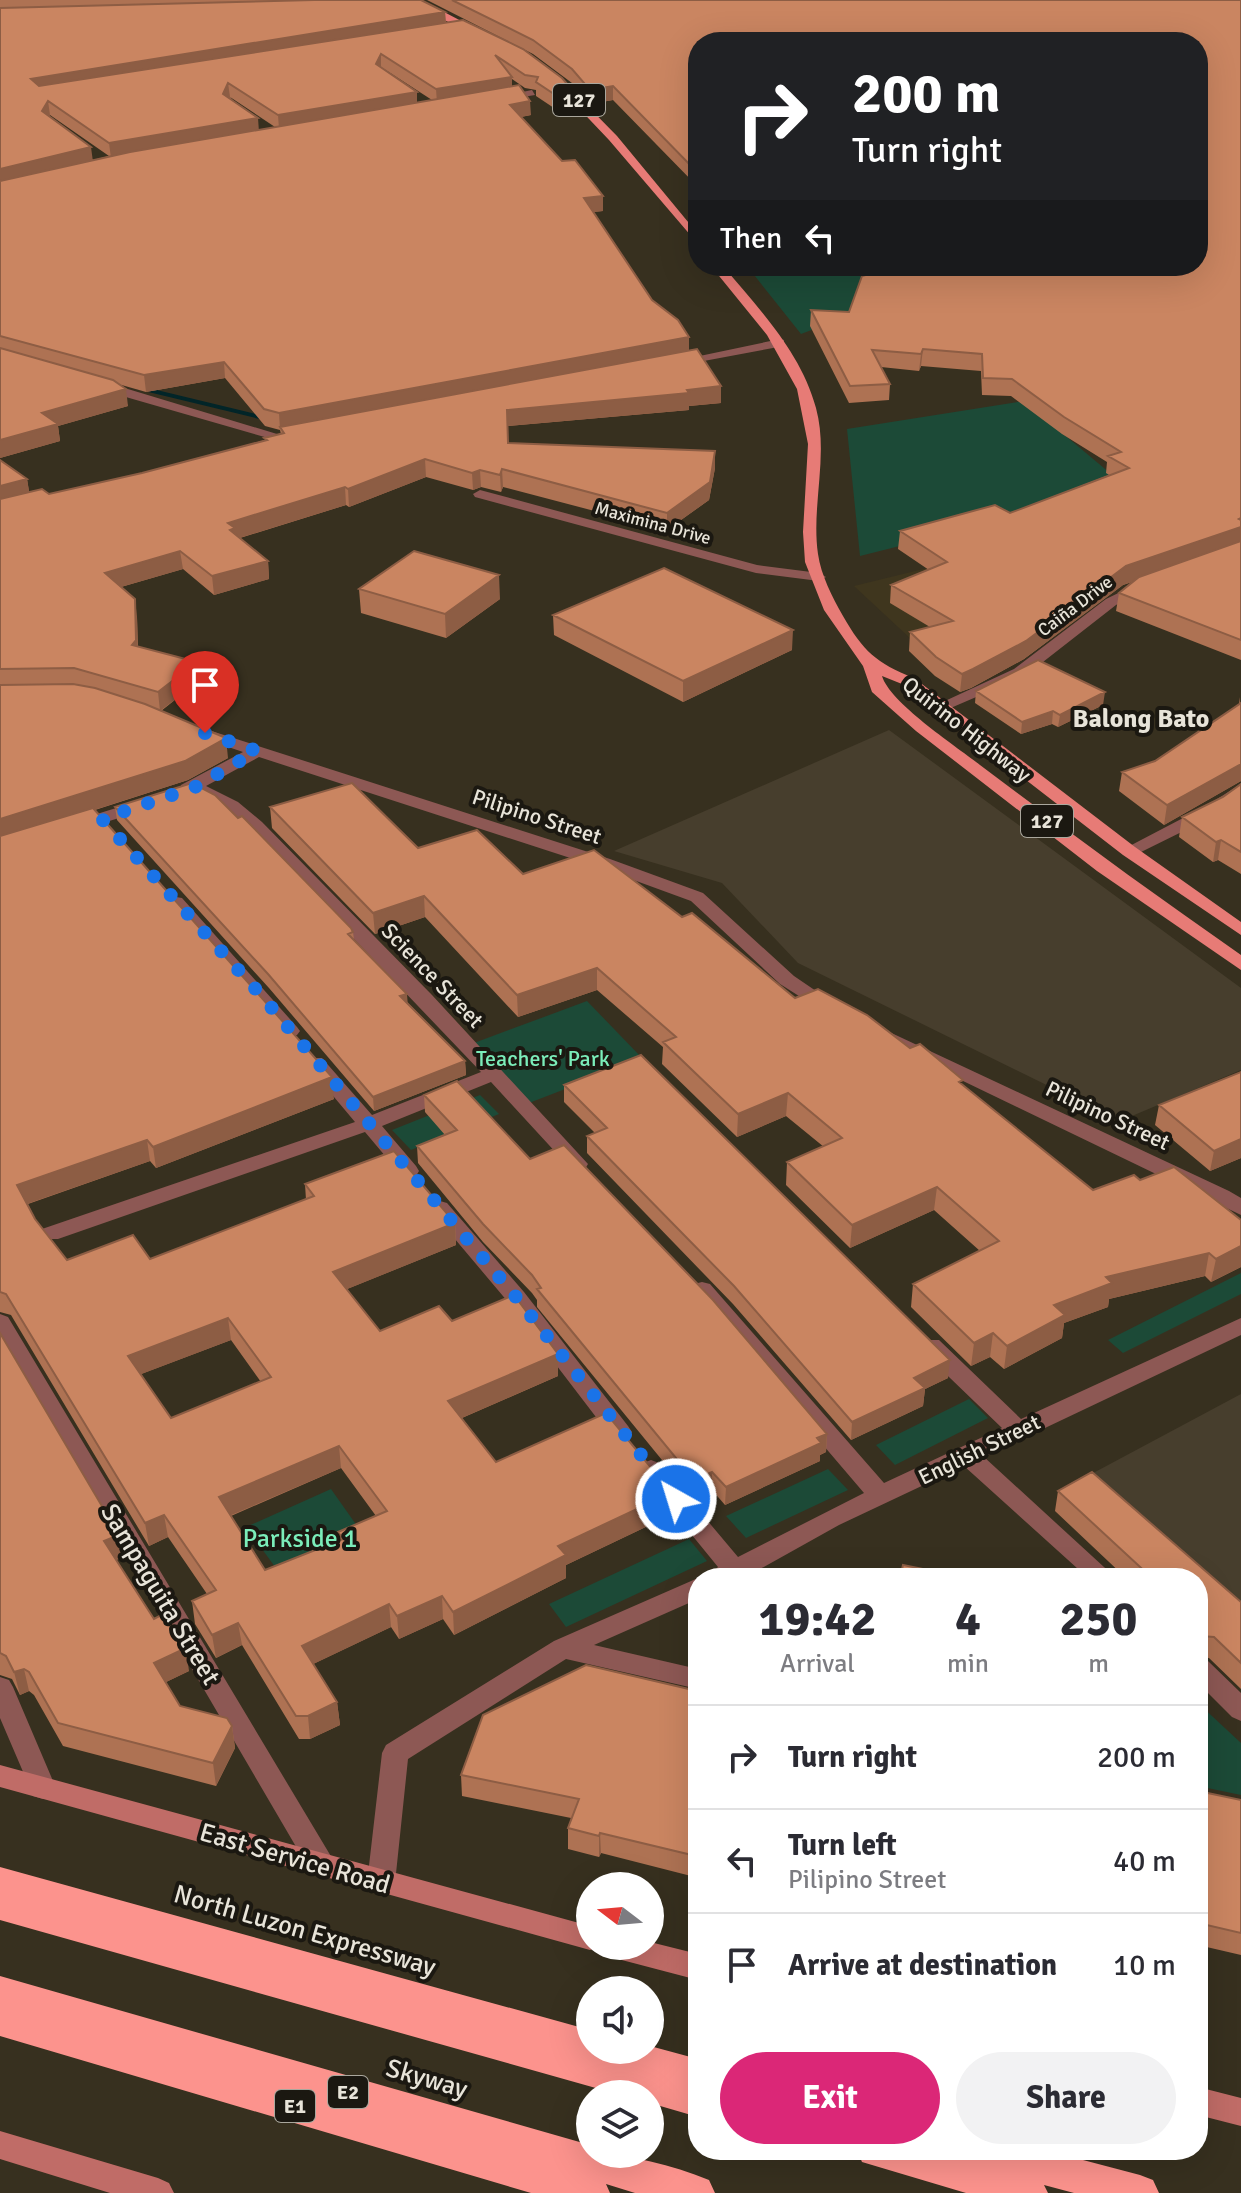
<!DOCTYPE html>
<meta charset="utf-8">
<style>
body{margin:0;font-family:Signika,sans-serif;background:#f2f2f3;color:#2b2b33;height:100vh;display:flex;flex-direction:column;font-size:30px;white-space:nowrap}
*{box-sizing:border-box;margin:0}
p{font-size:26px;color:#7c7c81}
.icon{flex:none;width:44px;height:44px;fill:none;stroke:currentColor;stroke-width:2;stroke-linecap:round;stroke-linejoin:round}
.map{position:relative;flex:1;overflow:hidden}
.side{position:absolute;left:688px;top:1568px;width:520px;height:592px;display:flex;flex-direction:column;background:#fff;border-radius:32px;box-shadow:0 8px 32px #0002}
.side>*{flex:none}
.hud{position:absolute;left:688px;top:32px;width:520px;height:244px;border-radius:32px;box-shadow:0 8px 32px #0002;background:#202124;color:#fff;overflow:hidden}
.needle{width:52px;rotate:286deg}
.fabs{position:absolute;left:576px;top:1872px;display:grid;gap:16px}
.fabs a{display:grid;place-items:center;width:88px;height:88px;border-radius:50%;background:#fff;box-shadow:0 8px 32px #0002;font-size:40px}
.pin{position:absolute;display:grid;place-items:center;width:68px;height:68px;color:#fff;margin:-82px -34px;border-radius:50% 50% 50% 0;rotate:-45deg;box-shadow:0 0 8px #0007}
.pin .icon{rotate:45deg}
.me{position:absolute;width:88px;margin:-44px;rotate:321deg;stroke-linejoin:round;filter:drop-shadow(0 0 6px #0008)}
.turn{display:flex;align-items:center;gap:28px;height:168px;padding:0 32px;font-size:36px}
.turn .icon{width:104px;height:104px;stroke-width:2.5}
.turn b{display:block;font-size:56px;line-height:68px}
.then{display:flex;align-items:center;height:76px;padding:0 32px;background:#0003;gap:16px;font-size:30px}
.eta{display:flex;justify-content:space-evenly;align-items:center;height:136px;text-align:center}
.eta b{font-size:48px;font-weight:700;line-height:56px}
.button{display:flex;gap:16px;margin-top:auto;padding:16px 32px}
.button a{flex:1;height:92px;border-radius:48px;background:#db2777;color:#fff;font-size:32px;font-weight:700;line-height:92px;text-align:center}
.button a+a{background:#f2f2f3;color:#2b2b33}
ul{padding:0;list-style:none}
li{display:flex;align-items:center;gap:24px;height:104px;padding:0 32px;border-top:2px solid #e1e1e2}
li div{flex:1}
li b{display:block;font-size:30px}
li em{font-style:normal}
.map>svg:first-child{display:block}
</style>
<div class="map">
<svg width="1241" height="2193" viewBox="0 0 1241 2193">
<rect width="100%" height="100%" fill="#37301f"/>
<path fill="#3f361e" d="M952 562 1027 593 912 640 854 586Z"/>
<path fill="#473e2d" d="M889 730 1241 988V1070L1120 1121 798 963 722 883 614 851Z
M1241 1394V1619L1082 1479Z"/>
<path fill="#1c4a37" d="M747 266H1055L872 307 801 334Z
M1024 401 1117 479 1047 509 860 556 847 429Z
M587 1001 643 1059 529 1103 474 1043Z
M480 1095 499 1114 411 1150 392 1130Z
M1241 1273V1294L1123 1353 1108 1340Z
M969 1399 988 1418 895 1465 876 1445Z
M828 1469 848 1490 746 1538 726 1516Z
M331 1489 367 1540 286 1582 246 1527Z
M689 1539 707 1561 566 1627 549 1604Z
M1198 1703 1241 1743V1795L1198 1786Z"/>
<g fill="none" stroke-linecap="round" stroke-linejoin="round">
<path fill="#022528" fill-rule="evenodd" d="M136 385 272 418 276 420 272 422 136 389Z"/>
<path fill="#8d5854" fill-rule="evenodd" d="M532 90 535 95 499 101 494 98Z
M780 339 784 340V346L677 366 671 362Z
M98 383H108L287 437 275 440 98 389Z
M480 490 757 565 819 573 826 577 819 581 756 573 475 497 473 494Z
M1141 582 1146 583V589L1116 605 1025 676 946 710H934L932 707 1014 669 1106 599Z
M199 727 610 859 703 893 794 976 838 1006 835 1010H821L780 984 691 901 598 867 259 757 206 786 238 802 262 822 432 995 588 1164 585 1169H571L491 1082 382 1126 416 1166 419 1171 416 1176H402L365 1132 58 1239H42L39 1234 42 1229 355 1122 308 1066 305 1062 308 1058H322L372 1115 481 1072 250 830 226 810 193 793H181V785L243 752 193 735 191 732Z
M1241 784V797L1218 814 1135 855 1129 856 1120 851 1206 806Z
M142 800 151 805 148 809 77 831 68 826 71 822Z
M176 897 182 898 297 1027 300 1031 297 1035H283L170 906 167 902Z
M885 1030 1229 1191 1241 1198V1215L878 1040 875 1036 878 1032Z
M440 1201 447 1203 524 1292 628 1426 632 1432 628 1438H612L508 1302 433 1213 429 1208Z
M702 1282 710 1284 884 1483 1002 1428 923 1352 920 1346 923 1340H939L1021 1419 1241 1318V1335L984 1457 1116 1578H1088L964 1466 839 1525 744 1578H707L718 1567 643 1475 639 1469 643 1463 651 1460 659 1463 738 1557 864 1493 694 1294 691 1289 694 1284Z
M0 1314 8 1317 332 1858 336 1866 332 1874 322 1878 312 1874 0 1341Z
M698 1578V1599L594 1645 698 1669V1689L566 1659 408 1759 395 1883 391 1891 381 1895 371 1891 367 1883 382 1753 386 1745 554 1641Z
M1198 1657 1207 1660 1241 1693V1721L1232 1717 1198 1683Z
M0 1677 9 1680 13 1687 56 1788 53 1796 43 1799 33 1796 30 1788 0 1718Z"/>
<path fill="#c06c67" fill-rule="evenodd" d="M0 1765 590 1926V1946H600L590 1950 0 1787Z
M650 1942 698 1954V1980L618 1959 608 1955 604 1946H650Z
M1198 2087 1241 2098V2126L1198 2115Z
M0 2131 158 2178 169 2183 174 2193H110L0 2159Z"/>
<path fill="#e77b76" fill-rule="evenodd" d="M402 0 425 2 486 34 478 36Z
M553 77H559L617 136 698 234V244L609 140 553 81Z
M711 266H723C759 309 801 352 816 408 829 456 811 505 818 554 821 575 832 597 843 616 863 651 876 663 914 678L1135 847 1241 922V935L1123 855 902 684 882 676C890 703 956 746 980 765 1066 830 1153 894 1241 955V970L1097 871 916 731 872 692 863 666 824 610 805 562 803 532 808 444 797 389 767 335Z"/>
<path fill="#fc938d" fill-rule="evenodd" d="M0 1867 590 2030V2050H650V2046L698 2059V2117L650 2103V2094H617L0 1920Z
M0 1976 590 2145V2154C631 2154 671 2165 709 2180L715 2193H635L606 2184 610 2193H531L0 2036Z
M857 2150H938L964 2157 961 2150H1045L1140 2175 1153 2180 1159 2193H1074L1044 2185 1048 2193H966L862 2162Z"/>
</g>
<path fill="#ae7253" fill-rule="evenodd" d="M0 0H421L445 12 446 23 575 93 576 107 557 110 536 96V90L525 88 512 79V86L531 115 521 117 562 161 603 196V211L593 212 652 300 689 351 721 386V403L689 406V410L508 426V443L715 451V468L709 500 667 530 503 487 501 492 481 487 473 490 426 477 349 507 346 505 240 538 268 561 269 579 214 595 183 569 121 587 137 617 138 647 199 681 161 711 228 758 188 780 95 810 334 1099 156 1168 150 1161 28 1204 35 1219 67 1260 150 1259 306 1200 305 1184 455 1223 456 1245 347 1289 380 1331 452 1321 558 1354V1376L462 1418 496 1462 667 1487V1509L652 1516V1524L566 1565V1578L454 1635 443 1619 399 1639 391 1627 313 1664 337 1702 340 1725 310 1739H299L242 1645 216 1658 195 1624 192 1601 207 1594 168 1537 149 1546 11 1315 0 1312V460L27 479 29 492 49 494 142 473 265 440 264 438 281 434 280 430 265 426 225 378 146 392 118 384 128 406 58 426 60 441 0 458ZM381 67 432 100 417 103V92ZM230 97 275 127 259 130ZM50 115 109 156 93 160 49 116ZM231 1340 261 1382 171 1418 141 1374ZM341 1468 376 1516 338 1532 339 1540 265 1570 231 1516Z
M427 0H1241V660L1116 611 1119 593 1135 581 1123 585 1024 659 971 688 960 692 935 676 909 651 910 632 930 627 890 603 891 585 929 570 898 549 900 531 1010 513 1109 475 1106 473 1107 462 1062 434 1011 396 982 395 981 371 921 366 919 371 881 367 890 384 889 400 849 403 810 326 811 310 849 312 875 273 862 266H1198L698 42V187L613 100 590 104 572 83 533 54Z
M359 589 500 599 446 638 361 613Z
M553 615 792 650 683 702 554 635Z
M976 691 1103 705 1058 727 1052 724 1021 734 975 703Z
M1240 697 1241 781 1164 825 1119 791 1122 772 1155 761 1239 704Z
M1241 784V874L1218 860 1213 862 1179 837 1182 817 1223 797Z
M115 807 353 932 354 940 408 1003 465 1061 466 1075 374 1111 269 988 117 820Z
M270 807 418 848 523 874 682 917 795 998 910 1048 963 1085 1093 1190 1140 1180 1241 1220V1267L1211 1282 1205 1276 1109 1299 1108 1307 1064 1323 1062 1338 1004 1369 990 1357 971 1366 911 1307 913 1284 980 1251 934 1210 850 1248 786 1185 787 1162 824 1147 786 1116 737 1137 662 1064 663 1047 597 990 518 1017 425 917 375 934 272 828Z
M1241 1072V1158L1210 1171 1155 1125 1159 1105Z
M564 1085 948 1378 925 1389 923 1406 851 1440 733 1304 587 1153V1136L595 1133 564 1102Z
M424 1095 530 1159 827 1434 826 1452 820 1455V1461L725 1505 712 1490 693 1498 537 1307V1300L532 1293 483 1242 418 1163 417 1146 445 1135 425 1112Z
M0 1333 119 1535 123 1557 116 1560 154 1619 189 1671 166 1682 180 1706 232 1726 235 1748 216 1786 63 1746 34 1695 29 1691 20 1695 12 1679 0 1675Z
M1058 1491 1241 1602V1689L1209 1658 1198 1657V1578H1126L1055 1511Z
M698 1671V1868L695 1877 601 1853 599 1857 568 1849V1828L571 1818 462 1796 461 1775 689 1689Z
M1198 1791 1241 1800V1955L1198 1945Z"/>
<path fill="#8d5d44" d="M445 12 446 25 33 92 31 79Z
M381 54V67L376 64Z
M512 77V90L437 103 436 89Z
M228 83 230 97 224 107 223 94Z
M613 86V100L590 104V90Z
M417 92V106L279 129 278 115Z
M575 93 576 107 557 110V96Z
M48 101 50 115 44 125 42 111Z
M530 101 531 115 510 119V105Z
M258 118 259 132 111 158 109 143Z
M91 147 93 162 0 184V169Z
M603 196V211L584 213V198Z
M689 337V353L280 427V430L279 413Z
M923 349 921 366 919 371 921 354Z
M224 362 225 378 146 392 144 375Z
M721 386V403L689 406V410L508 426 507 410Z
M126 389 128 406 58 426 60 441 0 458V440L42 413Z
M715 451V468L709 500 667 530V513Z
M425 459 426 477 349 507 348 489Z
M502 469 503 487 501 492 500 475Z
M480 470 481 487 473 490 472 473Z
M27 479 30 496 0 504V486Z
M345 487 346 505 236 539V546L228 523Z
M1241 518V544L1123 585 1024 659 971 688 960 692 962 674 1126 566Z
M180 551 183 569 107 591 105 573Z
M268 561 269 579 214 595 212 576Z
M499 575 500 599 446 638 445 614Z
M135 599 137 617 138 659 132 645Z
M793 630 792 650 683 702V681Z
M197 662 199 681 160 711 158 692Z
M1105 692 1103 705 1058 727 1060 715Z
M1053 711 1052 724 1021 734 1022 722Z
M226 738 228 758 188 780 0 840V819Z
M1241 764V781L1164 825 1167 805Z
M1221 840 1218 860 1213 862 1216 842Z
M424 896 425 917 375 934 373 913Z
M597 968V990L518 1017 517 995Z
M407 994 408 1007 400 996Z
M465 1061 466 1075 374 1111 373 1097Z
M332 1077 334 1099 156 1168 153 1147Z
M788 1093 786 1116 737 1137 738 1114Z
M1241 1139V1158L1210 1171 1214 1151Z
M147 1140 150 1161 21 1206 17 1185Z
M937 1187 934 1210 850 1248 852 1225Z
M455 1223 456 1245 335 1294 333 1272Z
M1241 1246V1267L1211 1282 1216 1259Z
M1209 1253 1205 1276 1109 1299 1108 1307 1064 1323 1062 1338 1004 1369 1007 1346 1054 1305 1106 1277Z
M228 1318 231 1340 131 1378 128 1356Z
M993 1333 990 1357 971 1366 974 1343Z
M558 1354V1376L450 1423 448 1401Z
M950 1360 948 1378 925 1389 923 1406 851 1440 852 1422 914 1378Z
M827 1434 826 1452 820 1455V1461L725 1505 726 1487Z
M339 1446 341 1468 222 1519 219 1497Z
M712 1472V1490L693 1498 694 1480Z
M667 1487V1509L652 1516V1524L566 1565V1578L454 1635 453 1612 558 1546 646 1496Z
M164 1515 168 1537 149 1546 145 1523Z
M119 1535 123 1557 108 1564 104 1541Z
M442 1596 443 1619 399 1639 397 1616Z
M389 1604 391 1627 305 1668 302 1646Z
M238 1623 242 1645 216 1658 212 1635Z
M186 1648 189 1671 158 1686 154 1663Z
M24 1669 29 1691 20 1695 14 1672Z
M337 1702 340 1725 310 1739 308 1716Z
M232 1726 235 1748 216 1786 213 1763Z
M600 1833 601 1853 599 1857V1836Z
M698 1849V1868L695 1877 696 1856Z"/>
<path fill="#ca8561" stroke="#8d5d44" stroke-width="2" fill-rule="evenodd" d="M314 0H421L445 12 31 79 39 86 463 20 523 49 562 78 575 93 557 96 536 82 538 77 525 75 495 55 512 77 436 89 381 54 376 64 417 92 278 115 228 83 223 94 258 118 109 143 48 101 42 111 91 147 0 169V8Z
M452 0H1241V518L1239 519 1241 520V527L1126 566 1026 641 973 669 962 674 936 657 910 632 953 621 891 585 947 562 900 531 995 505 1010 513 1129 468 1108 456 1121 452 1064 417 1012 379 983 378 982 354 923 349 921 354 872 350 890 384 850 386 811 310 849 312 862 276 895 267 893 266H1198V42H698V173L613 86 590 90 572 69 533 40Z
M519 85 530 101 510 105 562 161 575 160 603 196 584 198 652 300 678 320 689 337 279 413 264 409 224 362 144 375 0 336V181L130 152Z
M0 348 113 380 126 389 42 413 58 424 0 440Z
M697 349 721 386 687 390 689 393 507 410 508 443 715 451 710 482 667 513 502 469 500 475 480 470 472 473 425 459 348 489 345 487 228 523 235 528 230 530 268 561 212 576 180 551 105 573 135 599 136 640 132 645 197 662 158 692 74 668 0 669V499L42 489 49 494 142 473 267 440 264 438 284 433 280 427Z
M0 460 27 479 0 486Z
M1241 541V640L1119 593 1139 577Z
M414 551 499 575 445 614 359 589Z
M664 568 793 630 683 681 553 615Z
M1038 660 1105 692 1060 715 1053 711 1022 722 976 691Z
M73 684 95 688 145 704 226 738 185 761 0 819V685Z
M1241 703V764L1167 805 1122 772 1155 761Z
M192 783 215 795 238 818 242 816 351 928 353 932 348 934 407 994 400 996 465 1061 373 1097 268 974 115 807Z
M352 783 418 848 477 830 523 874 594 850 682 917 692 913 795 998 818 989 867 1015 910 1048 920 1044 963 1080 959 1082 1093 1190 1134 1175 1140 1180 1174 1167 1241 1220V1246L1216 1259 1209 1253 1106 1277 1112 1283 1054 1305 1065 1315 1007 1346 993 1333 974 1343 913 1284 999 1241 937 1187 852 1225 787 1162 842 1138 788 1093 738 1114 663 1042 676 1037 597 968 517 995 424 896 373 913 270 807Z
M1241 784V852L1221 840 1216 842 1182 817 1223 797Z
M93 808 332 1077 153 1147 147 1140 17 1185 35 1219 67 1260 133 1235 150 1259 314 1196 305 1184 394 1151 455 1223 333 1272 380 1331 439 1306 452 1321 514 1295 558 1354 448 1401 496 1462 606 1413 667 1487 646 1496 652 1502 558 1546 566 1555 453 1612 442 1596 397 1616 389 1604 302 1646 337 1702 308 1716H296L238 1623 212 1635 192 1601 216 1590 164 1515 145 1523 6 1294 0 1292V836ZM228 1318 271 1377 171 1418 128 1356ZM339 1446 387 1511 338 1532 343 1539 265 1570 219 1497Z
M641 1055 950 1360 914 1378 925 1388 852 1422 734 1286 587 1136 607 1128 564 1085Z
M1241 1072V1139L1214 1151 1159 1105Z
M457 1081 530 1159 564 1145 713 1300 827 1434 817 1438 821 1443 726 1487 712 1472 694 1480 537 1289 541 1288 532 1275 483 1224 417 1146 457 1130 424 1095Z
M0 1333 119 1535 104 1541 154 1619 165 1613 186 1648 154 1663 180 1706 227 1718 232 1726 213 1763 58 1723 29 1672 24 1669 14 1672 6 1656 0 1653Z
M1092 1472 1241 1602V1663L1214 1637 1200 1636 1198 1634V1578H1152L1058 1491Z
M903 1565 938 1572 937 1578H900Z
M840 1573 856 1578H838Z
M586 1665 689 1689 695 1670 698 1671V1849L696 1856 600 1833 599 1836 568 1828 579 1799 461 1775 483 1715Z
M1198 1791 1241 1800V1933L1198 1923Z"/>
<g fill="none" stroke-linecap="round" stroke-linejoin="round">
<path stroke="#1a73e8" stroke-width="14" stroke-dasharray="0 25.2" d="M205 733 257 751 195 787 102 819 260 994 516 1297 676 1499"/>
</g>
<g text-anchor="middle" stroke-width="8" stroke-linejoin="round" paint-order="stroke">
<g font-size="18" fill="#e8e4d9" stroke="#1b1811">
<text transform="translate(653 523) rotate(15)" y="6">Maximina Drive</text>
<text transform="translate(1075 606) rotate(-37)" y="6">Caiña Drive</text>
</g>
<g fill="#1b1811" stroke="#aaa79d" stroke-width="2">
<rect x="553" y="84" width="52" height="32" rx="6"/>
<rect x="1021" y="805" width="52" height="32" rx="6"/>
<rect x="328" y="2076" width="40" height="32" rx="6"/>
<rect x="275" y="2090" width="40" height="32" rx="6"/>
</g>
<g font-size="20" font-weight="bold" fill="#e8e4d9">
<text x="579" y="107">127</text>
<text x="1047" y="828">127</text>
<text x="348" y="2099">E2</text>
<text x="295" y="2113">E1</text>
</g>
<g font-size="22" fill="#e8e4d9" stroke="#1b1811">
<text transform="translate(967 729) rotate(38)" y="8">Quirino Highway</text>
<text transform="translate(537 816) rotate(18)" y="8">Pilipino Street</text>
<text transform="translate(433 975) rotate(46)" y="8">Science Street</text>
<text transform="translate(1108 1115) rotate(25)" y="8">Pilipino Street</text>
<text transform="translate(979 1449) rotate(-26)" y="8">English Street</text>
</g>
<g font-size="22" fill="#7bedba" stroke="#1b1811">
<text x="543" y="1066">Teachers' Park</text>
</g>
<g font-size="26" font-weight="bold" fill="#e8e4d9" stroke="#1b1811">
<text x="1141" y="727">Balong Bato</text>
</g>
<g font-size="26" fill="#7bedba" stroke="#1b1811">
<text x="300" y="1547">Parkside 1</text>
</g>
<g font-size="26" fill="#e8e4d9" stroke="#1b1811">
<text transform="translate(161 1594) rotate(59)" y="9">Sampaguita Street</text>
<text transform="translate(295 1858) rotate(16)" y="9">East Service Road</text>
<text transform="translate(305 1930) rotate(16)" y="9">North Luzon Expressway</text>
<text transform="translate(427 2078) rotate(16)" y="9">Skyway</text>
</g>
</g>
</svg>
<div class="fabs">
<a><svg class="needle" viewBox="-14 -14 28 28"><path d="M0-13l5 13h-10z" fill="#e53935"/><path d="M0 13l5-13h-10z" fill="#7c7c81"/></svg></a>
<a><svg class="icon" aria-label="sound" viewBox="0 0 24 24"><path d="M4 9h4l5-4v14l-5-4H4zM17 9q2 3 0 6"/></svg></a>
<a><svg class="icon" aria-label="layers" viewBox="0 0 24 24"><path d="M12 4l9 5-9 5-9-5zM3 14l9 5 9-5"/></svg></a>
</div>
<div class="pin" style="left:205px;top:733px;background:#d93025"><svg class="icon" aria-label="arrive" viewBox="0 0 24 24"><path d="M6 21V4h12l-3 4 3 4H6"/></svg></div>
<svg class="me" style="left:676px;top:1499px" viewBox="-20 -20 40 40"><circle r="17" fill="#1a73e8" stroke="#fff" stroke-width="3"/><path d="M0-11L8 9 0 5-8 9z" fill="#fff"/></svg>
<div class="hud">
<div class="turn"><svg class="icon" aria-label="right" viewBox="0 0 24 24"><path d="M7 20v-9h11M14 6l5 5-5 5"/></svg><div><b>200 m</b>Turn right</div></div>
<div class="then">Then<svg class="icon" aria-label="left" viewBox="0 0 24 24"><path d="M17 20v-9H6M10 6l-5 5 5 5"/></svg></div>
</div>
<section class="side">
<div class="eta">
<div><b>19:42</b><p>Arrival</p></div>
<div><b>4</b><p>min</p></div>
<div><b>250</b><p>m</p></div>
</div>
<ul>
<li><svg class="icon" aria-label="right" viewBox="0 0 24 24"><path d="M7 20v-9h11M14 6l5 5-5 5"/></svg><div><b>Turn right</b></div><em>200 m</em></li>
<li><svg class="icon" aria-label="left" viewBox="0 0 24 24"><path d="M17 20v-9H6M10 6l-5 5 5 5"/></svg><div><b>Turn left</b><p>Pilipino Street</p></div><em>40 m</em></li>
<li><svg class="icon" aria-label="arrive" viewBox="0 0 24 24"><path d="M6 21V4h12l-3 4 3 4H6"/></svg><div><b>Arrive at destination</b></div><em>10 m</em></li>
</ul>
<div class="button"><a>Exit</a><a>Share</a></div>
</section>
</div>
